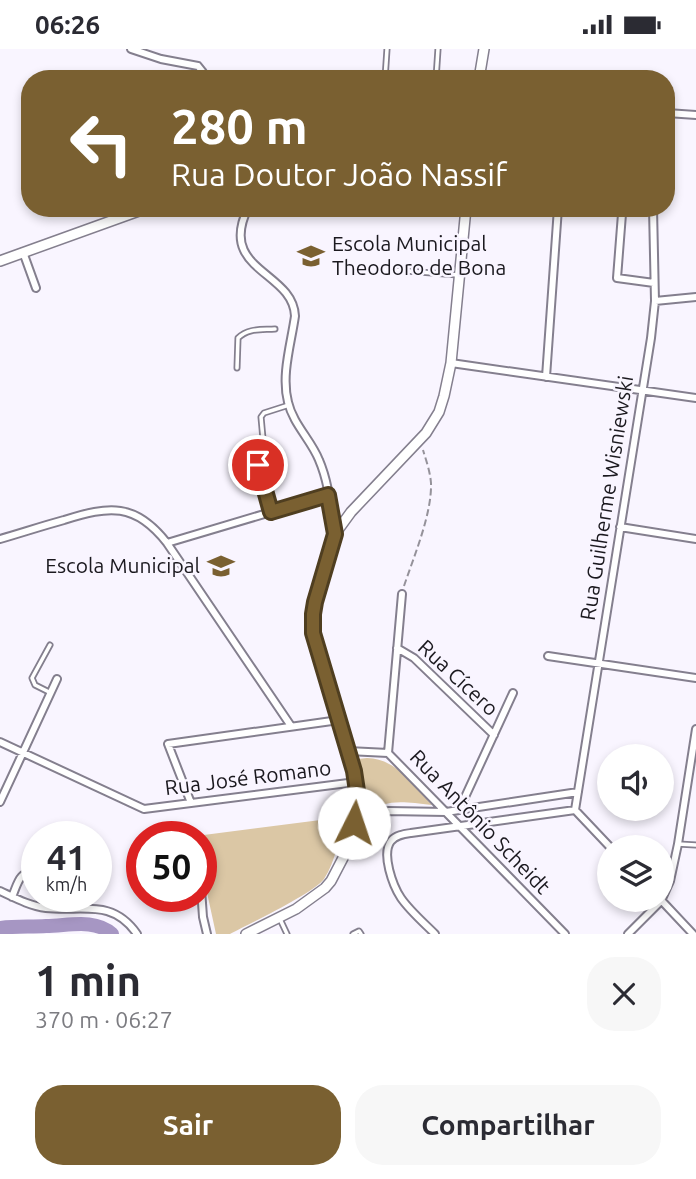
<!DOCTYPE html>
<html lang="pt">
<meta charset="utf-8">
<style>
body{margin:0;font-family:Ubuntu,sans-serif;background:#f7f7f7;color:#2b2b33;height:100vh;display:flex;flex-direction:column;font-size:26px;white-space:nowrap}
*{box-sizing:border-box;margin:0}
p{font-size:23px;color:#7c7c81}
.icon{flex:none;width:38px;height:38px;fill:none;stroke:currentColor;stroke-width:2;stroke-linecap:round;stroke-linejoin:round}
.map{position:relative;height:885px;overflow:hidden}
.side{display:flex;flex-direction:column;background:#fff;flex:1}
.side>*{flex:none}
.hud{position:absolute;left:21px;top:21px;width:654px;height:147px;border-radius:28px;box-shadow:0 4px 10px #0003;background:#7a6031;color:#fff;overflow:hidden}
.tools{position:absolute;left:597px;top:695px;display:grid;gap:14px}
.tools a{display:grid;place-items:center;width:77px;height:77px;border-radius:50%;background:#fff;box-shadow:0 4px 10px #0003;font-size:35px}
.speed{position:absolute;left:21px;top:772px;display:flex;gap:14px;font-size:35px;font-weight:700;text-align:center}
.speed>*{display:grid;place-content:center;width:91px;height:91px;border-radius:50%;background:#fff;box-shadow:0 4px 10px #0003;line-height:1}
.speed small{font-size:18px;font-weight:400}
.speed .limit{border:10px solid #d22;background:#fff;color:#111}
.pin{position:absolute;display:grid;place-items:center;width:60px;height:60px;color:#fff;margin:-30px;border:4px solid #fff;border-radius:50%;box-shadow:0 2px 7px #0007}
.me{position:absolute;width:77px;margin:-38px;rotate:4deg;stroke-linejoin:round;filter:drop-shadow(0 0 5px #0008)}
.turn{display:flex;align-items:center;gap:24px;height:147px;padding:0 35px;font-size:32px}
.turn .icon{width:91px;height:91px;stroke-width:2.5}
.turn b{display:block;font-size:49px;line-height:60px}
.round{display:grid;place-items:center;flex:none;width:74px;height:74px;border-radius:28px;background:#f7f7f7}
.head{display:flex;align-items:center;justify-content:space-between;height:119px;padding:0 35px}
h1{font-size:42px;font-weight:700;line-height:52px}
.button{display:flex;gap:14px;margin-top:auto;padding:14px 35px}
.button a{flex:1;height:80px;border-radius:28px;background:#7a6031;color:#fff;font-size:28px;font-weight:700;line-height:80px;text-align:center}
.button a+a{background:#f7f7f7;color:#2b2b33}
.status{display:flex;justify-content:space-between;align-items:center;height:49px;padding:0 35px;background:#fff;direction:ltr}
.status svg{height:19px;fill:currentColor}
.map>svg:first-child{display:block}
</style>
<div class="status"><b>06:26</b><svg viewBox="0 0 49 12"><path d="M0 12V9h3v3zM5 12V6h3v6zM10 12V3h3v9zM15 12V0h3v12zM26 1h20v11H26zM47 4h2v5h-2z"/></svg></div>
<div class="map">
<svg width="696" height="885" viewBox="0 0 696 885">
<rect width="100%" height="100%" fill="#f9f5ff"/>
<path fill="#dbc7a5" d="M367 709C397 710 413 736 432 756 402 753 388 749 361 766L363 745 358 710Z
M344 768C339 788 336 812 324 830 314 844 249 875 230 885H216L201 816V788L196 787Z"/>
<g fill="none" stroke-linecap="round" stroke-linejoin="round">
<path stroke="#a696c3" stroke-width="14" d="M0 879C15 877 31 878 46 877 68 877 94 869 112 885"/>
<defs>
<path id="lane" d="M385 30 387 0
M436 30 438 0
M381 220 458 226
M237 319 238 289C248 279 261 281 275 280
M263 390 261 368 264 364 289 356
M241 420 256 415 259 417 271 463
M50 596 32 629 35 636 51 644
M678 795 696 796
M279 868 287 885
M353 885 359 882 361 885"/>
<path id="street" d="M131 0 161 10 198 17 202 22 207 30
M667 64 696 66
M248 159C217 222 293 222 295 267 291 295 281 326 288 353 293 375 311 391 319 411 329 434 331 461 335 485
M622 165 617 229 654 234
M23 203 36 239
M655 252 696 248
M451 314 696 349
M546 328 558 159
M620 478 696 490
M0 490C21 484 42 477 64 471 109 457 135 453 167 494L291 677
M167 494 328 446
M402 545 388 704 565 885
M397 599 414 609 494 686
M548 607 696 629
M0 693 144 760 356 733
M348 702 388 704
M0 753 57 630
M191 754 168 695 339 671
M459 761 513 644
M353 782 371 768 388 762 446 763 578 743
M610 798 575 761 651 289 655 252 653 159
M201 840 203 868 207 885
M0 842C15 849 30 857 46 859 82 863 112 849 137 885
M12 848C19 831 18 825 37 820
M661 851 693 885
M435 885C424 874 410 862 401 849 393 837 381 805 391 792 396 786 404 785 411 784L575 761
M628 885 661 852 670 832 678 795 696 680"/>
<path id="secondary" d="M479 30 484 0
M0 212 147 159
M246 885 296 860 325 839 331 832 343 809 354 774 357 742 354 722 315 593 313 575 315 553 335 485 351 463 426 384 439 363 444 347 451 314 466 159"/>
</defs>
<use href="#lane" stroke="#847f8e" stroke-width="7"/>
<use href="#street" stroke="#847f8e" stroke-width="10"/>
<use href="#secondary" stroke="#847f8e" stroke-width="12"/>
<path stroke="#95929a" stroke-width="2" stroke-dasharray="7 3.5" stroke-linecap="butt" d="M404 537C414 507 432 465 431 434 430 422 426 411 423 401"/>
<use href="#lane" stroke="#fff" stroke-width="3.5"/>
<use href="#street" stroke="#fff" stroke-width="6"/>
<use href="#secondary" stroke="#fff" stroke-width="9"/>
</g>
<g fill="none" stroke-linecap="round" stroke-linejoin="round">
<defs>
<path id="route" d="M258 416 271 463 328 446 335 485 315 553 313 565V584L354 722 357 742 354 774"/>
</defs>
<use href="#route" stroke="#4f3e20" stroke-width="18"/>
<use href="#route" stroke="#7a6031" stroke-width="12"/>
</g>
<defs>
<symbol id="school-bare" viewBox="-9 -9 18 18"><path d="M0-5L7-2L0 1L-7-2ZM-4 1L0 2.5L4 1V4Q0 6-4 4Z" fill="#7a6031" stroke="#f9f5ff" stroke-width="2.5" paint-order="stroke"/></symbol>
</defs>
<g fill-rule="evenodd">
<use href="#school-bare" x="292" y="188" width="38" height="38"/>
<use href="#school-bare" x="202" y="498" width="38" height="38"/>
</g>
<g text-anchor="middle" stroke-width="5" stroke-linejoin="round" paint-order="stroke">
<g font-size="21" fill="#1b191f" stroke="#f9f5ff" text-anchor="start">
<text x="332" y="202">Escola Municipal<tspan x="332" dy="24">Theodoro de Bona</tspan></text>
<text x="200" y="524" text-anchor="end">Escola Municipal</text>
</g>
<g font-size="21" fill="#1b191f" stroke="#f9f5ff">
<text transform="translate(607 449) rotate(-81)" y="7">Rua Guilherme Wisniewski</text>
<text transform="translate(458 629) rotate(43)" y="7">Rua Cícero</text>
<text transform="translate(248 729) rotate(-7)" y="7">Rua José Romano</text>
<text transform="translate(480 773) rotate(46)" y="7">Rua Antônio Scheidt</text>
</g>
</g>
</svg>
<div class="tools">
<a><svg class="icon" aria-label="sound" viewBox="0 0 24 24"><path d="M4 9h4l5-4v14l-5-4H4zM17 9q2 3 0 6"/></svg></a>
<a><svg class="icon" aria-label="layers" viewBox="0 0 24 24"><path d="M12 4l9 5-9 5-9-5zM3 14l9 5 9-5"/></svg></a>
</div>
<div class="speed"><div>41<small>km/h</small></div><div class="limit">50</div></div>
<div class="pin" style="left:258px;top:416px;background:#d93025"><svg class="icon" aria-label="arrive" viewBox="0 0 24 24"><path d="M6 21V4h12l-3 4 3 4H6"/></svg></div>
<svg class="me" style="left:354px;top:774px" viewBox="-20 -20 40 40"><circle r="19" fill="#fff"/><path d="M0-13L10 11 0 6-10 11z" fill="#7a6031"/></svg>
<div class="hud">
<div class="turn"><svg class="icon" aria-label="left" viewBox="0 0 24 24"><path d="M17 20v-9H6M10 6l-5 5 5 5"/></svg><div><b>280 m</b>Rua Doutor João Nassif</div></div>
</div>
</div>
<section class="side">
<div class="head"><div><h1>1 min</h1><p>370 m · 06:27</p></div><a class="round"><svg class="icon" aria-label="close" viewBox="0 0 24 24"><path d="M6 6l12 12M18 6L6 18"/></svg></a></div>
<div class="button"><a>Sair</a><a>Compartilhar</a></div>
</section>
